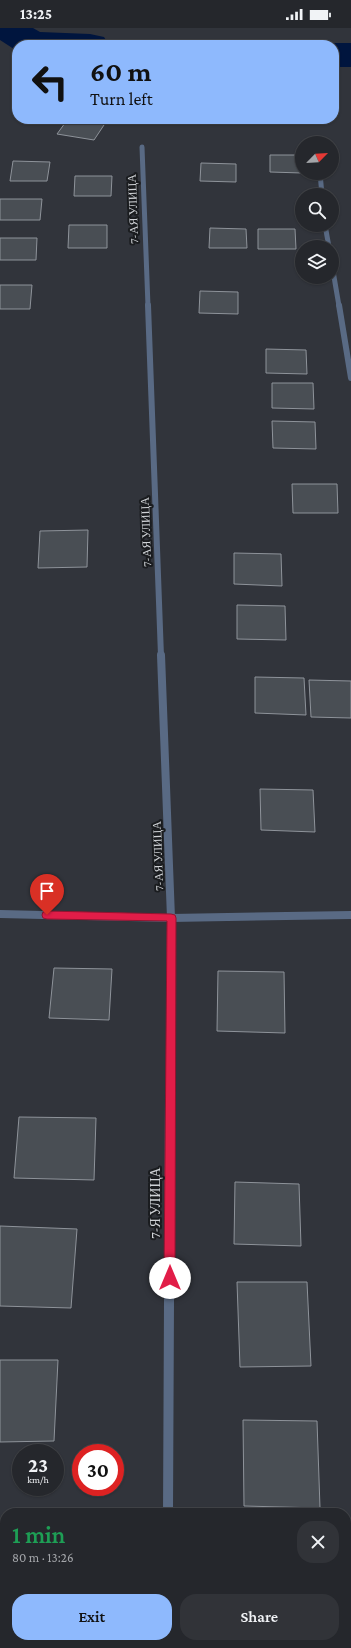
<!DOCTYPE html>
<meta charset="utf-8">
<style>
body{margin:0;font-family:"Crimson Pro",serif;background:#313338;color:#f1f3f6;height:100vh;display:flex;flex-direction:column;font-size:15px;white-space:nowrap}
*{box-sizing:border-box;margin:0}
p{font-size:13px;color:#a3a5a9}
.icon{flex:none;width:22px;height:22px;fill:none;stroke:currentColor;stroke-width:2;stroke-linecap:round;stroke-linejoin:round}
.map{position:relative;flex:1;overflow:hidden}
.side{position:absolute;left:0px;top:1480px;width:351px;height:140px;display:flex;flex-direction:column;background:#25272c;border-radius:16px 16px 0 0;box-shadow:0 1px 3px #0004,0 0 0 1px #424448}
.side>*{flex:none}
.guide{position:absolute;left:12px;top:12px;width:327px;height:84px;border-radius:16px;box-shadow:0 1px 3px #0004,0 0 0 1px #424448;background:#8eb9fd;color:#111;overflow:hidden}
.needle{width:26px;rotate:66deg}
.buttons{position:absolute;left:295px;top:108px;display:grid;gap:8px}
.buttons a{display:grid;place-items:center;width:44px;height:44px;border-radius:50%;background:#25272c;box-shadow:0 1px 3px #0004,0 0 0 1px #424448;font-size:20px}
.speed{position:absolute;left:12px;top:1416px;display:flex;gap:8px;font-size:20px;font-weight:700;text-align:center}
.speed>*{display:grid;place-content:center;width:52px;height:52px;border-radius:50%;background:#25272c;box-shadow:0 1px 3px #0004,0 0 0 1px #424448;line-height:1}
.speed small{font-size:10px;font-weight:400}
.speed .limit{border:6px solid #d22;background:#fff;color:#111}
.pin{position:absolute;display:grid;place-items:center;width:34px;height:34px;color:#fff;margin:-41px -17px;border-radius:50% 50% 50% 0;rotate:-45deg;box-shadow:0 0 4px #0007}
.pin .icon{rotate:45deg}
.me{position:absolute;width:44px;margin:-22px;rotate:0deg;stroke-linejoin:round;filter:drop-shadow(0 0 3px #0008)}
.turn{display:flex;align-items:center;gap:14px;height:84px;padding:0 12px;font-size:18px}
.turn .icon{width:52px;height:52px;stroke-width:2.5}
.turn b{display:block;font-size:28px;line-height:34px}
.round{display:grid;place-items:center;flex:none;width:42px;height:42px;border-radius:16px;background:#313338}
.overview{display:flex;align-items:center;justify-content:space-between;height:68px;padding:0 12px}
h1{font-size:24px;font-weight:600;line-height:30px;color:#1e9e55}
.primary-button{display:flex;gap:8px;margin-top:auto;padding:8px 12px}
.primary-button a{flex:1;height:46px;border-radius:16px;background:#8eb9fd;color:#111;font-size:16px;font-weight:600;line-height:46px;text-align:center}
.primary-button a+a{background:#313338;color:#f1f3f6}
.status{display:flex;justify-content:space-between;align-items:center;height:28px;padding:0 20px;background:#25272c;direction:ltr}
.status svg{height:11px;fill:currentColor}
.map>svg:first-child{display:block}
</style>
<div class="status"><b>13:25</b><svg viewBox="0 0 49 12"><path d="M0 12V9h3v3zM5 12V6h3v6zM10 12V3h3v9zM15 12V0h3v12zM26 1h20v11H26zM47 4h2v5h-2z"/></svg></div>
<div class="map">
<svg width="351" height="1620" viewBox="0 0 351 1620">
<rect width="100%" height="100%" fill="#31343b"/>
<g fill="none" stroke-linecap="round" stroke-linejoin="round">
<path fill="#00153e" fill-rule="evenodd" d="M0 0H33L40 4 90 6 104 9 109 17H17V23L0 12Z
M334 15H351V39H334V17H328Z"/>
</g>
<path fill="#494e54" stroke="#8e939a" d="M68 91H108L94 112 57 106Z
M270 127H302V145L270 144Z
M13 133 50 134 47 153H10Z
M201 135 236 136V154L200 153Z
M75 148H112L111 168H74Z
M0 171H42L40 192H0Z
M69 197H107V220H68Z
M210 200 246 201 247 220H209Z
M258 201H295L296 221H258Z
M0 210H37L36 232H0Z
M0 257H32L30 281H0Z
M200 263 238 264V286L199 285Z
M266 321 306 322 307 346 266 345Z
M272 355H313L314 381 272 380Z
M272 393 315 394 316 421 273 420Z
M292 456H337L338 485H293Z
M88 502 87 539 38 540 40 503Z
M234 525 281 526 282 558 234 556Z
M237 577 285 578 286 612 237 611Z
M255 649 304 650 306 687 255 685Z
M309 652 351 653V690L311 689Z
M260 761 313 762 315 804 261 802Z
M54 940 112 941 109 992 49 990Z
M218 943 284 944 285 1005 217 1003Z
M19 1089 96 1090 94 1152 14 1150Z
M235 1154 299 1156 301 1218 234 1216Z
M0 1198 77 1201 71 1280 0 1278Z
M237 1254H307L311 1338 240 1339Z
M0 1332H58L54 1413 0 1414Z
M243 1392 317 1393 320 1480 244 1478Z"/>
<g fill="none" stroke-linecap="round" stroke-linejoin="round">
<path stroke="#596a84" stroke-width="5" d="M142 119 148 278
M320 145 322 167
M325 197 329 219
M332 237 339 278"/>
<path stroke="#596a84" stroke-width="6" d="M148 277 161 628
M339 277 351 350"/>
<path stroke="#596a84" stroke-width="8" d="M161 627 171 890 170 1067
M0 886 171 890 351 887"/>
<path stroke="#596a84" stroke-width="10" d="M168 1485 170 1066
M168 1615V1620"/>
</g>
<path fill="#e11d48" stroke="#92132f" d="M47 883 171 886 175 887 176 890 175 1250 173 1254 170 1255 166 1254 164 1250 167 893 47 891 43 890 42 887 43 884Z"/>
<g text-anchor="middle" stroke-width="4" stroke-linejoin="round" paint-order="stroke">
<g font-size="12" fill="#cfd2d6" stroke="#1a1c1f">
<text transform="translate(133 181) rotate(-92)" y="4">7-АЯ УЛИЦА</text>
<text transform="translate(146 504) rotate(-92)" y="4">7-АЯ УЛИЦА</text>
<text transform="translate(158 828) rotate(-92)" y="4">7-АЯ УЛИЦА</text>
</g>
<g font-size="14" fill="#cfd2d6" stroke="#1a1c1f">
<text transform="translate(155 1175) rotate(-90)" y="5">7-Я УЛИЦА</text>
</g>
</g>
</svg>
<div class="buttons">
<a><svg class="needle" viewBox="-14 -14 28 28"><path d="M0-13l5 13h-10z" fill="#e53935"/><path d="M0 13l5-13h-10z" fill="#a3a5a9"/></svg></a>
<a><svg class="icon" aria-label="search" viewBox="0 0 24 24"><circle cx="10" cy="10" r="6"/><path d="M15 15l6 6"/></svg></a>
<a><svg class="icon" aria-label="layers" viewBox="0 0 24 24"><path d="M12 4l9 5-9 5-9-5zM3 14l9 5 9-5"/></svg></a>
</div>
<div class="speed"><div>23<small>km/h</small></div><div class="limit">30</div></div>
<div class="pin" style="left:47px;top:887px;background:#d93025"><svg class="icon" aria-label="arrive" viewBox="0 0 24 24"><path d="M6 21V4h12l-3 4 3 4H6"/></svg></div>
<svg class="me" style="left:170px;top:1250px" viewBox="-20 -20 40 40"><circle r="19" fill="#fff"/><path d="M0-13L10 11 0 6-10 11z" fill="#e11d48"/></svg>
<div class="guide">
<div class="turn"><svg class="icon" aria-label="left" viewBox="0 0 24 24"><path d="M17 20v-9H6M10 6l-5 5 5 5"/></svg><div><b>60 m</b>Turn left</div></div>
</div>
<section class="side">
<div class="overview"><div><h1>1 min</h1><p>80 m · 13:26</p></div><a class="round"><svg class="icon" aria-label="close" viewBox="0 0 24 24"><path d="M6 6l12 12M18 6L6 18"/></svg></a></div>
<div class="primary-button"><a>Exit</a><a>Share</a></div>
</section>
</div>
